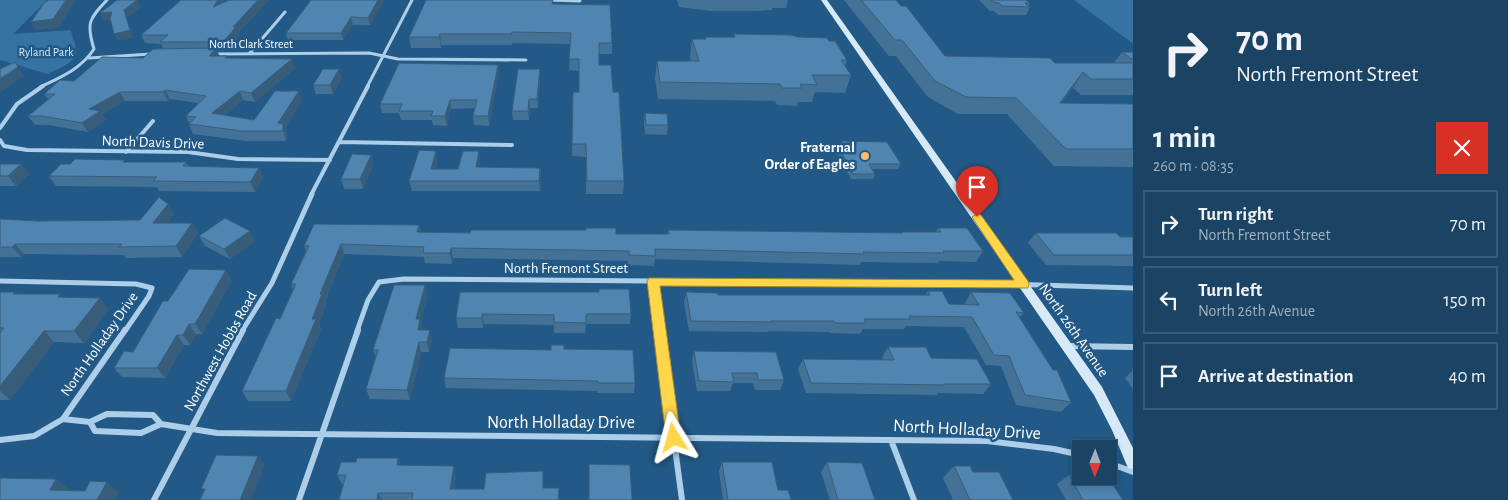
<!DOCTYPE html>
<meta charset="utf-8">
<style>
body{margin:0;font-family:"Alegreya Sans",sans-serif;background:#234a6a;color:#f1f3f6;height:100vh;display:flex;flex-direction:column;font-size:19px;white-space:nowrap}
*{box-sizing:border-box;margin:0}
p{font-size:16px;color:#9fb0bf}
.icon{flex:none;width:28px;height:28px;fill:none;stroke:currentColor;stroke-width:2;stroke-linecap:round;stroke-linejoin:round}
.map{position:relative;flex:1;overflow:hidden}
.drawer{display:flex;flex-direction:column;background:#1a4364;width:375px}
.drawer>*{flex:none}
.banner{background:#1a4364;color:#f1f3f6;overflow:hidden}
.needle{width:32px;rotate:181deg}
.controls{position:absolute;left:1072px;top:440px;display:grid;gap:10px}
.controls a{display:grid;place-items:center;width:45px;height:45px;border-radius:0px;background:#1a4364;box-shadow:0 2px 8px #0003,0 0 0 1px #385c78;font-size:25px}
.pin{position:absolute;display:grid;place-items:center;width:42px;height:42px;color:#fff;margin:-51px -21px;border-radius:50% 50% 50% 0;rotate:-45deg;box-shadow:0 0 5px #0007}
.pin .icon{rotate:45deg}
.me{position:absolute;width:55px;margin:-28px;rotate:352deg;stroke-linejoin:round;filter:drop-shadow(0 0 4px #0008)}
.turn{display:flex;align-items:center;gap:18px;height:105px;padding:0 20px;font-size:22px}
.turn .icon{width:65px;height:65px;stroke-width:2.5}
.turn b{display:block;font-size:35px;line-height:42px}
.round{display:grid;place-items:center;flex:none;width:52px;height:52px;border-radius:0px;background:#234a6a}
.overview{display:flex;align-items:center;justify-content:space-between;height:85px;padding:0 20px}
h1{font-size:30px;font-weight:700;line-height:38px}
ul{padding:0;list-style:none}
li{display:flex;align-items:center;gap:15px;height:68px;margin:0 10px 8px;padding:0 10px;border:2px solid #385c78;border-radius:0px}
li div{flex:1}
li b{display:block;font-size:19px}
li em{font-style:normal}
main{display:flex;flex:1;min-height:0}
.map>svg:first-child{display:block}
</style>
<main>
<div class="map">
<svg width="1133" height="500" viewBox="0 0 1133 500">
<rect width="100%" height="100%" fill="#225986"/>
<path fill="#3673a3" d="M0 0H47L13 34 71 30C72 37 76 44 76 51 76 63 57 69 48 74L0 60Z
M1074 0H1133V43L1124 37Z"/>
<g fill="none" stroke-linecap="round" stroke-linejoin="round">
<path stroke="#adcee9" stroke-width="3" d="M549 0 580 1
M212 54 369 53 398 59 526 60
M249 54 285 12
M89 58 151 54
M40 87C61 77 81 69 94 49 86 23 89 19 107 0
M367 87 412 0"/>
<path stroke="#adcee9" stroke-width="4" d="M0 128 17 104 43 86
M0 140 4 146 27 150 188 152 238 159 330 160
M339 142 512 145
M126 152 153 121
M311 195 368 86"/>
<path stroke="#adcee9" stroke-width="5" d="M0 281 136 284 152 288 149 296 125 331
M653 281 660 331
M242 331 272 283 312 194
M357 331 368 300 379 282 404 279 1011 284 1133 288"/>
<path stroke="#adcee9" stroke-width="6" d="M659 330 682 500
M1067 346 1133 347
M63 419 90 422 107 414 153 415 161 424
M90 422 95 431 141 433 161 424 217 433 987 441 1054 449 1081 455
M0 440 34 436 63 419 125 330
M891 440 914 500
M1109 463 1133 472
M154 500 243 330
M299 500 358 330"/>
<path fill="#d7e9f7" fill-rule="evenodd" d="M821 0H827L1102 387 1133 448V469L1128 468 1112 430 1094 395Z"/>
</g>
<path fill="#447297" d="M181 0H223L224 2 229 0H269L238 33 239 36 226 50H217L219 56H227L228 58 295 68 255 102 243 100 225 115 254 120 302 100 285 128 287 134 286 141H246L193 134 189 124V123L186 116 198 103 170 99 168 101H125L102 114 106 120 88 132 49 125H35L28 116 48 99 44 94 74 81 143 58 163 48 161 44 145 43 141 35Z
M384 0 370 25H353L343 40H288L286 33Z
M677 0H788L786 8H772V10L754 11H710L679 7Z
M844 0H896L945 56 1055 63H1114L1122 52H1133V95H1081L1073 88 1062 103 1133 104V167L1054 166 1007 114H958L928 97 896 56H889Z
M979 0H1026L1030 3 1029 5 1030 7 1026 15H998L994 11H990Z
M553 4 612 43V54H599V65L613 92 624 181 623 194H586V157L572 156 573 92H579V71L569 70 570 44 512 43V45H441V48H411L409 37Z
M734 34 798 37 829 41 847 60 845 66 851 75 845 93 815 92 812 102H798L797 106 777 105 775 101 658 99 655 78 657 61H691L690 56 692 39H705V37H734Z
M498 65 499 74 489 126 474 125 473 116 475 108 451 109 447 126 433 125 432 120H401L399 113H382L380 104Z
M540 69V79L538 108H530L529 120H513L512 111Z
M342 78 333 94H316L313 85Z
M645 113 668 125 667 135 645 134 644 123Z
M842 141 901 164 898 169H872L875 174 873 179H851L835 148 836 143H841Z
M371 155 373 165 363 189H344L341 179Z
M438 161 435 169H458L480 161 479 167 540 168 541 178 540 191H412L409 181Z
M126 162H186L188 166 263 178 255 192 159 191 157 187 56 186 49 176Z
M0 164H21L29 174 16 186H0Z
M174 214 167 223H192L198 233 182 257 126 258 124 255 24 254 21 257H0V219L37 221 140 220Z
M419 225 421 232 667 234 668 230 902 233V232H936L938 228 983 251 976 262 939 261 938 263 861 262 860 265 655 259 654 266 628 265V261L453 258 452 264 425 263 424 257 344 254 325 302 326 304 319 324 321 329 291 401H248L242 391 280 319 293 289 291 284 306 251 304 246Z
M1036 233 1133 237V266L1046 265 1028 243Z
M199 236 255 241 230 259 205 246Z
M232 280 202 334H196L190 345H184L165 378 122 377 114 368 133 352 168 301Z
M425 285 427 296 421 321 423 330 432 340 429 352H421L410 400 370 399 366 389 376 357 373 350Z
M928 291 949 304H966L965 303 971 292 1024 313 1019 318 1071 402 1061 412 1016 405 1001 366 986 365 964 327 906 326 904 329H863L860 334 830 333 829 332 769 331 768 332 689 331 684 303 686 292 718 295H925Z
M0 292 62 297 109 309 84 343 54 342 10 400H0Z
M460 292 631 314 630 324H586L585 333H554V325L484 324 483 328H458L456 318Z
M888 347 931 358 991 384 983 394 938 393 937 395 806 393 798 369 803 359 883 360 882 357Z
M564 349 635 383 634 393H597V391L446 388 444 378 551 350Z
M694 351 784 380 780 390H755L753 383H733L730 391H697L692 361Z
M1133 370V389L1125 378Z
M722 462 791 500H723L719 471Z
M827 462 875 500H830L821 472Z
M401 465 456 475 454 489H484L543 471V488H559V500H339L343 484H342L337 475Z
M954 466 973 472 1013 500H953L943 478Z
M1069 475 1106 485 1123 500H1066L1057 484Z"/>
<path fill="#375d7b" d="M66 0H76L59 28 36 30 31 22Z
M137 0H138L141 7 127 18 133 38 118 41 114 34 124 10Z
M218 0H223L224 4 213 7Z
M258 0H269L238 33 239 36 226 50 223 42 233 27Z
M378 0H384L370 25 368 18Z
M112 12 116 19 104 21 100 13Z
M351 17 353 25 343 40 341 33Z
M440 34 441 45V48L439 37Z
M216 48 220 57 209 56Z
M292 59 295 68 255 102 251 93Z
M15 62 24 76 0 93V79Z
M498 65 499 74 489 126 488 116Z
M339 69 342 78 333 94 330 85Z
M540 69V79L538 108 537 99Z
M1083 72 1073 88 1049 120 1060 103Z
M165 90 170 99 168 101 163 92Z
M240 91 243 100 216 122 212 113Z
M299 91 302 100 285 128 287 134 286 141 283 131 278 123Z
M120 92 125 101 102 114 106 120 88 132 82 123 89 109Z
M529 99 530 108 529 120 528 111Z
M450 100 451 109 447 126 445 116Z
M436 151 438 161 433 179 431 169Z
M479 151 480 161 477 177 476 167Z
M371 155 373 165 363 189 360 179Z
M21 164 29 174 16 186 8 176Z
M259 168 263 178 255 192 250 182Z
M540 168 541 178 540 191 539 181Z
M168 204 174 214 160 233 153 223Z
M192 223 198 233 182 257 176 246Z
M419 225 421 235 417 232Z
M250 231 255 241 230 259 224 249Z
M15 244 24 254 21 257 12 247Z
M341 244 344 254 325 302 326 304 319 324 321 329 291 401 286 391 320 294Z
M451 248 453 258 452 264 450 253Z
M226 270 232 280 202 334 195 324Z
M425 285 427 296 421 321 423 329 420 340 418 330 416 319Z
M100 298 109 309 84 343 74 331Z
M482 314 484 324 483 328 482 318Z
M189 324 196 334 190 345 183 335Z
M430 330 432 340 429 352 427 342Z
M44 331 54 342 10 400 0 391V386Z
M177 335 184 345 165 378 157 368Z
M419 342 421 352 410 400 407 390Z
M258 456 265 465 251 500H240Z
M398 458 402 468 397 465Z
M454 466 456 475 453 497 450 489Z
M56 479 70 490H50Z
M107 482 119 492 115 500H97Z
M378 493 382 500H377Z"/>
<path fill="#4f85b0" stroke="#375d7b" d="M49 0H66L53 19 31 22 44 3Z
M117 0H137L124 10 130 30 114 34 110 18 112 12 100 13Z
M181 0H218L213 7 229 0H258L233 27H236L223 42H160L168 35H141Z
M311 0H378L368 18 351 17 341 33H286Z
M426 0H553L552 4 610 5 612 43H599V65H611L613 92H619L624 181H587L586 144H572L573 92H579V59H569L571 33 512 32V34H440L439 37H409Z
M861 0H896L901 6H906L945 56 1050 58 1055 63H1133V79H1091L1083 72 1060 103 1133 104V149H1066L1016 98 966 97 935 81 902 40H895Z
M991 0H1026L1030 3H1025L1030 7 1002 6 999 3 994 2Z
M734 34 791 35 798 37 827 38 829 41H835L847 60H841L851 75H812L817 85 800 84 802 88H782L780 84 660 82 657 61H699L692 39H706L705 37H735Z
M216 48 209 56H227L225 58 292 59 251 93 240 91 212 113 254 120 275 91H299L278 123 283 124V131H242L189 124 196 117 186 116 206 96 165 90 163 92H120L89 109 100 111 82 123 42 116H28L55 94H44L60 80 74 81 102 57 143 58 153 49Z
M1122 52H1133V60Z
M15 62 18 67 0 79V69Z
M399 63 498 65 488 116H473L477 100H450L445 116H431L433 111H399L402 104H380Z
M323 69H339L330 85H313Z
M518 69H540L537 99H529L528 111H512Z
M645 113 667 114 668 125H646Z
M842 141 887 142 901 164H869L875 174H853L836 143H843Z
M419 150 436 151 431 169H458L463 151H479L476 167 540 168 539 181H409Z
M352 154 371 155 360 179H341Z
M75 159 125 160 123 162H186L183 166 259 168 250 182 153 181 157 177 49 176 61 164H70Z
M0 164H21L8 176H0Z
M159 197 168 204 153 223H192L176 246 119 247 122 244H15L12 247H0V219L37 221 140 220Z
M225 218 250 231 224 249 199 236Z
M314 224 419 225 417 232 470 233 471 230H586V228H616V234H669L668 230 903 233 902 232H941L938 228H967L983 251H943L944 253 863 252 864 254 655 249V256L629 255V251L451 248 450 253H423L424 247 341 244 320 294H322L312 319H316L286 391H242L276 318 280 319 296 284H291L309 246H304Z
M1036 233H1116L1120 237H1133V255H1054Z
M189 269 226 270 195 324H189L183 335H177L157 368H114L124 351 133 352 163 301H168Z
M394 285H425L416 319H420L418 330H430L427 342H419L407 390 366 389 378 350H373Z
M599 289H629L631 314H586V323L554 322V315L482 314V318H456L460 292H599Z
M928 291H942L949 304 979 305 971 292 1010 293 1024 313 1016 312 1053 370H1057L1071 402 1025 395 1009 356 994 355 972 317 909 316 910 319H864L866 323H835L834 321H771L772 322 691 321 686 292 717 293 718 295H930Z
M0 292H14L13 294H60L58 297 100 298 74 331H44L0 386V333L4 328H0Z
M551 345H564V349L633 350 635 383H598V381L444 378 450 348 551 350Z
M888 347H926L931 358 977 359 991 384H944V385L811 383 803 359 894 360Z
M694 351 776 352 784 380H758L757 373H732L734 382 699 381Z
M216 455 258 456 240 500H200L205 489H201Z
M357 458H398L397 465 454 466 450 489H484L486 473 543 471V488H559L558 500H412L413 493H378L377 500H339L346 475H337L341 462H356Z
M722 462H772L778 490H788L791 500H728Z
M827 462 862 463 875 500H838Z
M589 464 630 465 632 500H589Z
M954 466H970L973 472H999L1013 500H970Z
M1069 475 1101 476 1106 485H1113L1123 500H1083Z
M0 478 56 479 50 490 85 491 90 481 107 482 97 500H0Z"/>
<path fill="#ffd54a" stroke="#a68a30" d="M977 214 981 215 1028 281 1029 284 1028 288 660 286 681 438 679 442 674 444 669 442 666 438 647 281 649 278 1014 280 972 217Z"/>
<circle fill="#f5c06f" stroke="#225986" stroke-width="2" cx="865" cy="156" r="5"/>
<g text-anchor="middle" stroke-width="5" stroke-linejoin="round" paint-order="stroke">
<g font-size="12" fill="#fff" stroke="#225986">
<text x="251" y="48">North Clark Street</text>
</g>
<g font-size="12" fill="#d1e6f7" stroke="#225986">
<text x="46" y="56">Ryland Park</text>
</g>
<g font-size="15" fill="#fff" stroke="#225986">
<text transform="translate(153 142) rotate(2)" y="5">North Davis Drive</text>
<text x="566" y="273">North Fremont Street</text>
<text transform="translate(1074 330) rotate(55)" y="5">North 26th Avenue</text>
<text transform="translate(99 344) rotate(-55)" y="5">North Holladay Drive</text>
<text transform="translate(220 351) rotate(-61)" y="5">Northwest Hobbs Road</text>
</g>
<g font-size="15" font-weight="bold" fill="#fff" stroke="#225986" text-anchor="end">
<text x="855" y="152">Fraternal<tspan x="855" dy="17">Order of Eagles</tspan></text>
</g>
<g font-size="18" fill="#fff" stroke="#225986">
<text x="561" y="428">North Holladay Drive</text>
<text transform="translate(967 429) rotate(3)" y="6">North Holladay Drive</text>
</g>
</g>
</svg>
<div class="controls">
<a><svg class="needle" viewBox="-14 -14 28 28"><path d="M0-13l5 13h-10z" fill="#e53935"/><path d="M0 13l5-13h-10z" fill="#9fb0bf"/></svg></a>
</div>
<div class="pin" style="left:977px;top:217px;background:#d93025"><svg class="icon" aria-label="arrive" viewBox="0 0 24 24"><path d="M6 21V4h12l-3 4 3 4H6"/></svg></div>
<svg class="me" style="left:674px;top:438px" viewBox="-20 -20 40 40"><path d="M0-17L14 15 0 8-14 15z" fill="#ffd54a" stroke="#fff" stroke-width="4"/></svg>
</div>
<section class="drawer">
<div class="banner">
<div class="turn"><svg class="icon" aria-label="right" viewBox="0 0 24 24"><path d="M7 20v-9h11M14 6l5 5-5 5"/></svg><div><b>70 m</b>North Fremont Street</div></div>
</div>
<div class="overview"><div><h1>1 min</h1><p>260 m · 08:35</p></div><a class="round" style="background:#d93025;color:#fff"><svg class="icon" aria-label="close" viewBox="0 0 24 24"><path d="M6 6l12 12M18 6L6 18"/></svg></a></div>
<ul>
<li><svg class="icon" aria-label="right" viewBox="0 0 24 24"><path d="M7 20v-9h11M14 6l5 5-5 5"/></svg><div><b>Turn right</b><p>North Fremont Street</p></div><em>70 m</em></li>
<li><svg class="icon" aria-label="left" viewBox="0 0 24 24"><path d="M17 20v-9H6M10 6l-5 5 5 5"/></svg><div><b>Turn left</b><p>North 26th Avenue</p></div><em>150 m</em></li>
<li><svg class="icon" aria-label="arrive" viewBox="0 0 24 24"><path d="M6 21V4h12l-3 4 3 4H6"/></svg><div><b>Arrive at destination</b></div><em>40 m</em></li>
</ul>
</section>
</main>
